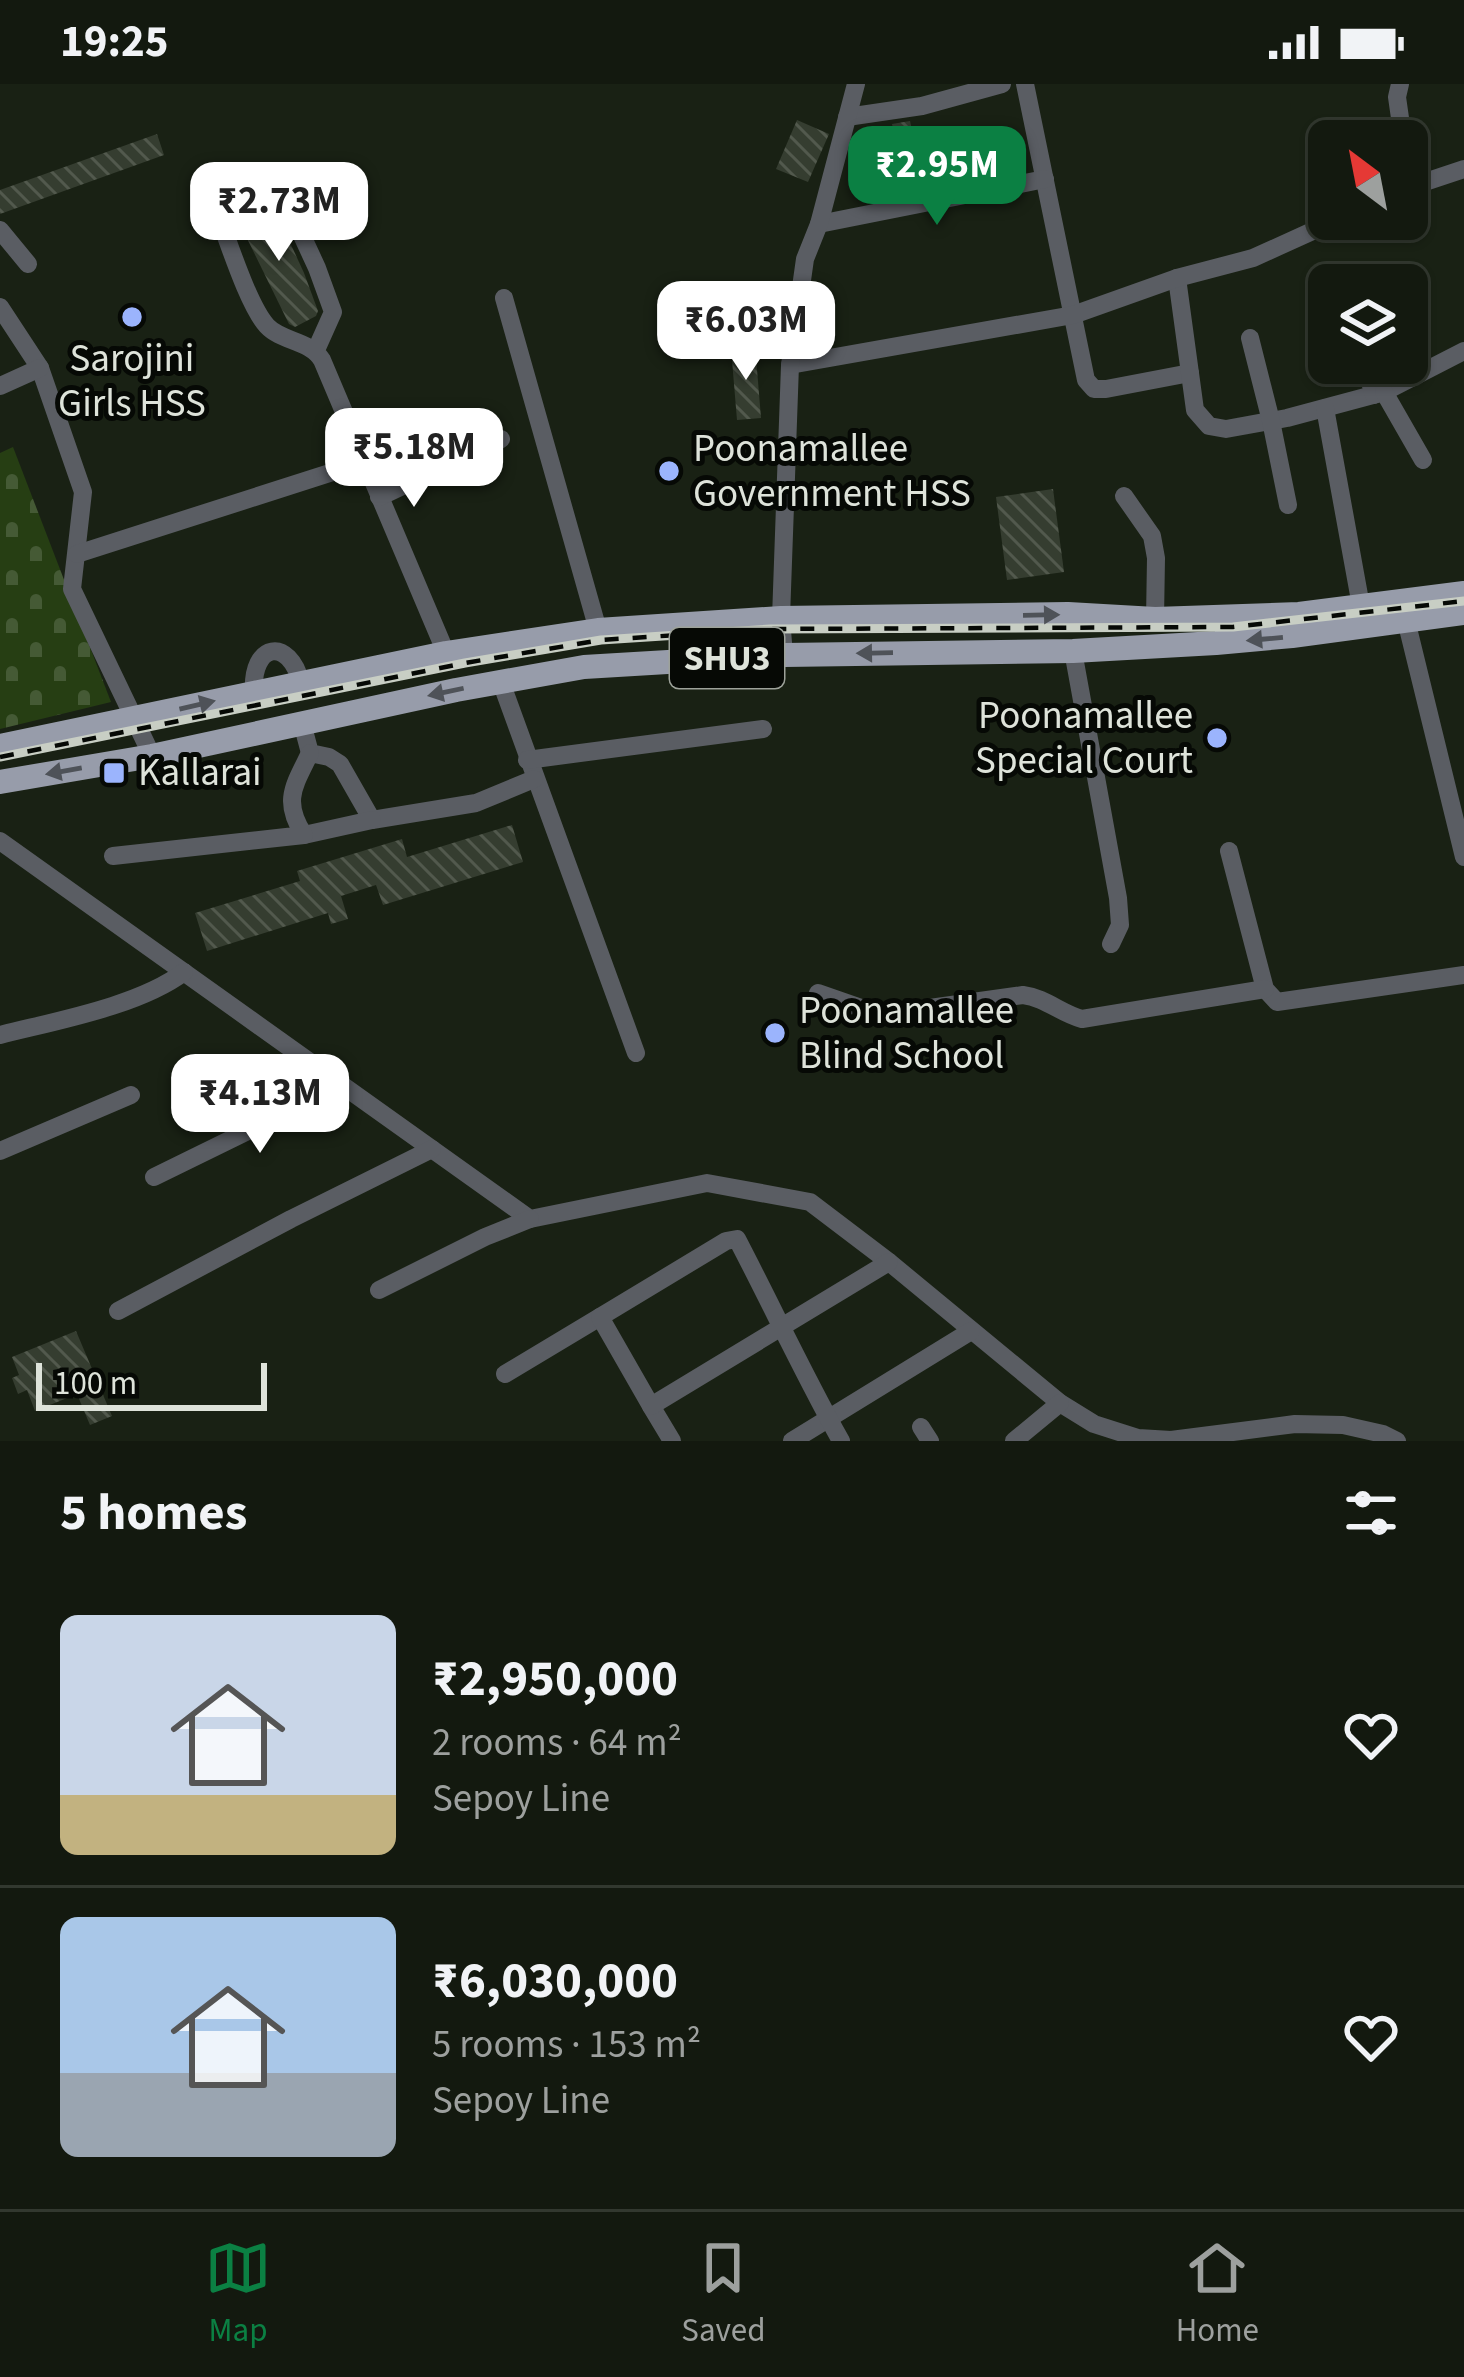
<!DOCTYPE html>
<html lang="en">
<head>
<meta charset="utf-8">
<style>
	:root { --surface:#13190f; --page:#1c2218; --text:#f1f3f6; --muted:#9da09e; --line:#32382f; --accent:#0b8043 }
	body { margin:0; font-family:"Source Sans 3",sans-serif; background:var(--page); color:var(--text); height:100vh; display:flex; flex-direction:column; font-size:45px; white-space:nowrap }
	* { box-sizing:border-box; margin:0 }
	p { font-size:39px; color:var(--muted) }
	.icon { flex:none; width:66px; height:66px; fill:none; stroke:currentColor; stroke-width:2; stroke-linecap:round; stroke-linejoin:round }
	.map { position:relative; height:1357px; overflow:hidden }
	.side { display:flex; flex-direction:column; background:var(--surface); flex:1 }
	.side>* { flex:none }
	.needle { width:78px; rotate:328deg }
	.tools { position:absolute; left:1308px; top:36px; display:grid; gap:24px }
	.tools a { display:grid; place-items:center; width:120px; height:120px; border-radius:18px; background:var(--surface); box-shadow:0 3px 9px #0004,0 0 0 3px var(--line); font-size:60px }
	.scale { position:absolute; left:36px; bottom:30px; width:231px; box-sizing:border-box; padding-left:12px; border:6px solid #dee3da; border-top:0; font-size:33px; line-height:42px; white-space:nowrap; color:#dee3da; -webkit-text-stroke:9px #060905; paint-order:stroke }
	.price { position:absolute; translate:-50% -102px; padding:0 27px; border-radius:24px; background:#fff; color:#222; font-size:39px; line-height:78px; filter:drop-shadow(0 3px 6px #0008) }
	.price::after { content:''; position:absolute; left:50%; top:72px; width:36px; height:27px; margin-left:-18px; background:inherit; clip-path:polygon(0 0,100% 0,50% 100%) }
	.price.on { background:var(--accent); color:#fff }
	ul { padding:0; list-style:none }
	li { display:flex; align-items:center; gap:36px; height:300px; padding:0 60px }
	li+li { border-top:3px solid var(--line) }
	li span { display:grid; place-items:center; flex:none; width:336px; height:240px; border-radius:18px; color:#555 }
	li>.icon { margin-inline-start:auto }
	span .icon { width:144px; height:144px; fill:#fffc; stroke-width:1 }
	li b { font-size:51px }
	h2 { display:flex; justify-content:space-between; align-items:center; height:144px; padding:0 60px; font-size:51px }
	.status { display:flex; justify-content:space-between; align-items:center; height:84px; padding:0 60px; background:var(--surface); direction:ltr }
	.status svg { height:33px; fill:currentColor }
	.tabs { display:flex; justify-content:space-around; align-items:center; height:168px; border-top:3px solid var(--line); background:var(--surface); font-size:33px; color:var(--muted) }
	.tabs a { display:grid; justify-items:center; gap:6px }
	.tabs .on { color:var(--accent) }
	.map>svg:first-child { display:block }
</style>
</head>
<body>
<div class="status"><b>19:25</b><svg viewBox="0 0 49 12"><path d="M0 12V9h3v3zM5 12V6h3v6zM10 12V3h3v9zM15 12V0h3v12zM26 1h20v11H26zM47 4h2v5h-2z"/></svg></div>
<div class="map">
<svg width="1464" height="1357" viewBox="0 0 1464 1357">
	<defs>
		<pattern id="cemetery-stones" width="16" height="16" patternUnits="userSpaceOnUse" patternTransform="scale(3)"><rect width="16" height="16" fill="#263e13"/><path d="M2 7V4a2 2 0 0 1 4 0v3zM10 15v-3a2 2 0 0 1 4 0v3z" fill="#455a35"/></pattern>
		<pattern id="building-back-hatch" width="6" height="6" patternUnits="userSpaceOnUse" patternTransform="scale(3)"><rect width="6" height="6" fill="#353d30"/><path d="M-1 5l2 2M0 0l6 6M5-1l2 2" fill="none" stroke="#52594d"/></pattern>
	</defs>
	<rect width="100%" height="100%" fill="#192114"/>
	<polygon fill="url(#cemetery-stones)" points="13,363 111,618 0,645 0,369"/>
	<g fill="url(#building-back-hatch)">
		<polygon points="797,36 829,50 808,98 776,85"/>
		<polygon points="910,37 919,76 902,80 892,40"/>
		<polygon points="157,50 164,71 0,130 0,106"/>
		<polygon points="271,117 304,189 318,227 316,232 295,243 289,240 237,134"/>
		<polygon points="755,261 761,334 737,336 731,264"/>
		<polygon points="1053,405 1064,488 1007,496 996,413"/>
		<polygon points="512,741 523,778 383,821 376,801 341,812 348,835 331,840 328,829 207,867 195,829 300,797 297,787 402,755 407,773"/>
		<polygon points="76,1247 112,1332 90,1341 77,1310 35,1327 27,1306 18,1310 12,1294 19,1291 12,1273"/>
	</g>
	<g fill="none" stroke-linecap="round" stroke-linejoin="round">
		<g stroke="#5a5d63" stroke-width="18">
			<polyline points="1025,0 1086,296 1094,305 1106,305 1190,289"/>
			<polyline points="847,33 922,22 1002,0"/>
			<polyline points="1400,34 1397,13 1400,0"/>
			<polyline points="1407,104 1464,85"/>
			<polyline points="819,140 1045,95"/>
			<polyline points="0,146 28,180"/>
			<polyline points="1177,194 1195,326 1209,342 1226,345 1287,334 1384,308 1464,267"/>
			<polyline points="504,214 598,546"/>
			<polyline points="0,223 40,284 83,408 72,505 152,672"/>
			<polyline points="1250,254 1271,337 1288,421"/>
			<path d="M316,266L333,228L317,184L281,106L276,102H269L217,128C228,156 248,221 267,242C282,258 310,256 322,276L446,569"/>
			<polyline points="1364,279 1374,311"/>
			<polyline points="790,281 1073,231 1177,194 1253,174 1339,135"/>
			<polyline points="0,302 40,284"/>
			<polyline points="1384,308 1423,376"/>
			<polyline points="1325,324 1361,522"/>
			<polyline points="1124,412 1152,452 1156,474 1155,535"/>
			<polyline points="379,413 501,355"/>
			<polyline points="77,470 364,378"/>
			<polyline points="1404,528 1464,773"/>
			<polyline points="1073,567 1118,814 1120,841 1111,860"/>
			<polyline points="784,571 781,534 790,281 805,175 819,140 856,0"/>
			<polyline points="501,598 636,969"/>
			<path d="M254,608C251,559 289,552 301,599"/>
			<polyline points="302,639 310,669 329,673 340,680 372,736 476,719 534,695"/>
			<polyline points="527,676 763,645"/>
			<polyline points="304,751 372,736"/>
			<polyline points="0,757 530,1135 707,1099 810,1118 889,1178 1060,1319 1094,1340 1138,1354 1171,1356 1295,1340 1343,1341 1383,1350 1397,1357"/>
			<polyline points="1229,767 1265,905 1277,918 1464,891"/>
			<path d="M113,772L304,751C282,717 294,702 310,669"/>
			<path d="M818,909L864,925L894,929L1023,911C1046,914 1060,929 1082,935L1265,905"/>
			<path d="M0,951C55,937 139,922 184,888"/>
			<polyline points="0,1067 131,1011"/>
			<polyline points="154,1093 342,1001"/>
			<polyline points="379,1206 485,1153 530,1135"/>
			<polyline points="118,1227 291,1135 432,1065"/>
			<polyline points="505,1290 600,1233"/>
			<polyline points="651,1322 672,1357"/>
			<polyline points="921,1343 930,1357"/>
			<polyline points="792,1357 971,1247"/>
			<path d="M841,1357C804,1291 772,1222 737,1155L726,1157L600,1233L651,1322L889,1178"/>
			<polyline points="1014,1357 1060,1319"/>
		</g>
		<g stroke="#979caa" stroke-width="24">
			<polyline points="0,662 446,569 598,546 781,534 1068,530 1155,535 1299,530 1464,509"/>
			<polyline points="0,698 152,672 456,606 584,583 784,571 1073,567 1216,559 1292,552 1464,529"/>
		</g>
		<defs>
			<polyline id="rail" points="0,673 465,579 601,556 770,545 1233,543 1464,517"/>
		</defs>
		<use href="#rail" stroke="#c8cec4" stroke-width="9"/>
		<use href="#rail" stroke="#060905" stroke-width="4.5" stroke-dasharray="14" stroke-linecap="butt"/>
	</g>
	<defs><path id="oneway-solid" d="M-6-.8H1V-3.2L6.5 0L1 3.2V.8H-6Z" transform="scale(3)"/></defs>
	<g fill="#4e5258">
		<use href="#oneway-solid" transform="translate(1041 531) rotate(-1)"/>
		<use href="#oneway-solid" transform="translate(1265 555) rotate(175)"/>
		<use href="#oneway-solid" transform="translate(875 569) rotate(179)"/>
		<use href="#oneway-solid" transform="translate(446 608) rotate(168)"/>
		<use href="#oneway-solid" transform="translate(197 621) rotate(-13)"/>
		<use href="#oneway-solid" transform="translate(64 687) rotate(170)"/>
	</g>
	<g fill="#9bb4fd" stroke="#060905" stroke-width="4.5">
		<circle cx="132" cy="233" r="12"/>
		<circle cx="669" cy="387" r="12"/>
		<circle cx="1217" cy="654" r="12"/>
		<rect x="102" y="677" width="24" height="24" rx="6"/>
		<circle cx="775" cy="949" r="12"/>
	</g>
	<g text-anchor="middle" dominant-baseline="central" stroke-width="10" stroke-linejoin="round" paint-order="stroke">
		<rect fill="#060905" stroke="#9da29a" stroke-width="3" x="670" y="544" width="114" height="60" rx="9"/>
		<g font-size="36" font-weight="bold" fill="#dee3da">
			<text x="727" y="574">SHU3</text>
		</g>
		<g font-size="39" fill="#dee3da" stroke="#060905" text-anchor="start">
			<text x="132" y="275" text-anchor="middle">Sarojini<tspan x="132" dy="45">Girls HSS</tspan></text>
			<text x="693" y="365">Poonamallee<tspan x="693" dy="45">Government HSS</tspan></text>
			<text x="1193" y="632" text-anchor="end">Poonamallee<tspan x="1193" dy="45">Special Court</tspan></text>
			<text x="138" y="689">Kallarai</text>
			<text x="799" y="927">Poonamallee<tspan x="799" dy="45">Blind School</tspan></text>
		</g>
	</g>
</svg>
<div class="tools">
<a><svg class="needle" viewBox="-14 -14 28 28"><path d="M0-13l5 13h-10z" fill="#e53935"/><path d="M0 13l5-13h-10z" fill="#9da09e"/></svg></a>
<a><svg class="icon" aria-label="layers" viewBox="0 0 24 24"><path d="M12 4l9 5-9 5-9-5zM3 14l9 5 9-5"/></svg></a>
</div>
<div class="scale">100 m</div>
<b class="price on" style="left:937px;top:144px">₹2.95M</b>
<b class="price" style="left:279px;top:180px">₹2.73M</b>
<b class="price" style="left:746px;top:299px">₹6.03M</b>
<b class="price" style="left:414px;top:426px">₹5.18M</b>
<b class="price" style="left:260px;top:1072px">₹4.13M</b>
</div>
<section class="side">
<h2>5 homes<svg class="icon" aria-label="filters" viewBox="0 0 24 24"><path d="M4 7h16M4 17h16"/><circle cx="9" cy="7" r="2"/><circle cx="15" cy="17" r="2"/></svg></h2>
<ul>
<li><span style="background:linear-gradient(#c9d6e8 75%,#c2b280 0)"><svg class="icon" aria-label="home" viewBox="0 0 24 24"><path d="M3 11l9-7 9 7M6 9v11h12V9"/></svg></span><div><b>₹2,950,000</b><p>2 rooms · 64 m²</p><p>Sepoy Line</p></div><svg class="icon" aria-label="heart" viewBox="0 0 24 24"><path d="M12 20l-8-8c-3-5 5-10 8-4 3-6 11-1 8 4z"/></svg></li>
<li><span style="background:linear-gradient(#a9c7e8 65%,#9aa5b1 0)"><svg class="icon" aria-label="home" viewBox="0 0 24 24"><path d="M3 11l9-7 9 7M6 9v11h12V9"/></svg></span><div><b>₹6,030,000</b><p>5 rooms · 153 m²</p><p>Sepoy Line</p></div><svg class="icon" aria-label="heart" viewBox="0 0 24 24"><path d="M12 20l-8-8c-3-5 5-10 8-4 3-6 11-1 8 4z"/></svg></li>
</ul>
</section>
<nav class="tabs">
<a class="on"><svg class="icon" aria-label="map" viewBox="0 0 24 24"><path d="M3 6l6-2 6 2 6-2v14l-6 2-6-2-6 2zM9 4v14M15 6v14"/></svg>Map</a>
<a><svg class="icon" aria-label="saved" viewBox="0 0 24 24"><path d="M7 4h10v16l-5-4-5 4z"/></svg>Saved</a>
<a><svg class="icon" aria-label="home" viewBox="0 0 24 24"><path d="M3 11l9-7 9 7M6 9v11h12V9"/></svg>Home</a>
</nav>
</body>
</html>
